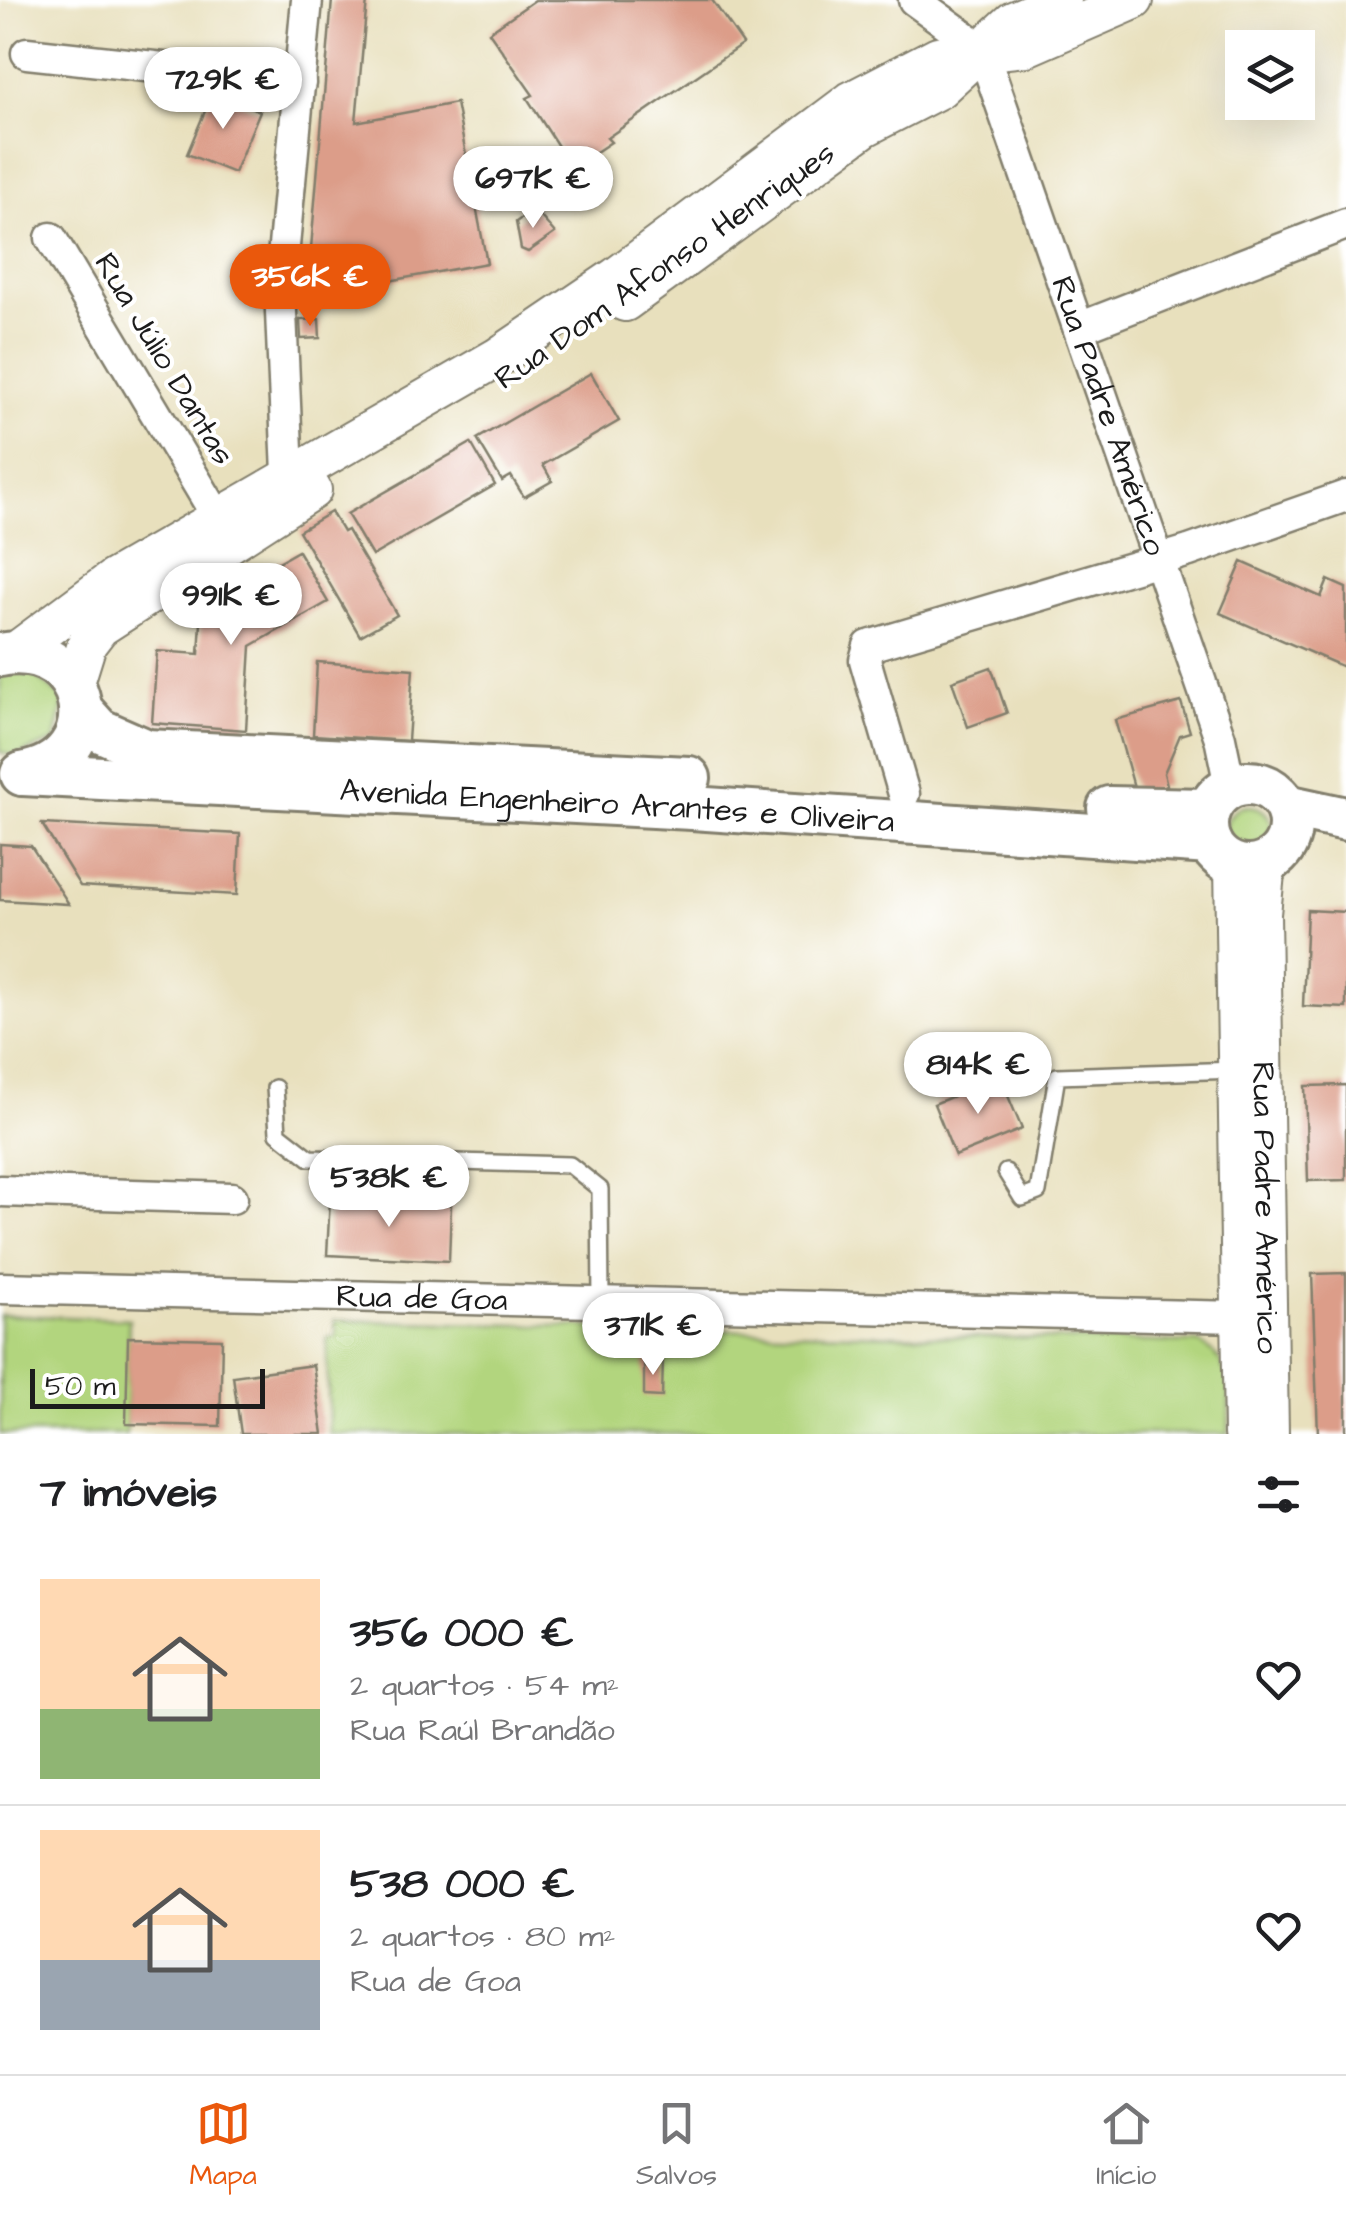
<!DOCTYPE html>
<html lang="pt">
<head>
<meta charset="utf-8">
<style>
	:root { --surface:#fff; --page:#f2f2f2; --text:#202124; --muted:#757577; --line:#e0e0e0; --accent:#ea580c }
	body { margin:0; font-family:"Architects Daughter",sans-serif; background:var(--page); color:var(--text); height:100vh; display:flex; flex-direction:column; font-size:38px; white-space:nowrap }
	* { box-sizing:border-box; margin:0 }
	p { font-size:32px; color:var(--muted) }
	.icon { flex:none; width:55px; height:55px; fill:none; stroke:currentColor; stroke-width:2; stroke-linecap:round; stroke-linejoin:round }
	.map { position:relative; height:1434px; overflow:hidden }
	.side { display:flex; flex-direction:column; background:var(--surface); flex:1 }
	.side>* { flex:none }
	.buttons { position:absolute; left:1225px; top:30px; display:grid; gap:20px }
	.buttons a { display:grid; place-items:center; width:90px; height:90px; border-radius:0px; background:var(--surface); box-shadow:0 10px 40px #0002; font-size:50px }
	.scale { position:absolute; left:30px; bottom:25px; width:235px; box-sizing:border-box; padding-left:10px; border:5px solid #1c1c1c; border-top:0; font-size:28px; line-height:35px; white-space:nowrap; color:#1c1c1c; -webkit-text-stroke:8px #fff; paint-order:stroke }
	.price { position:absolute; translate:-50% -85px; padding:0 22px; border-radius:35px; background:#fff; color:#222; font-size:32px; line-height:65px; filter:drop-shadow(0 2px 5px #0008) }
	.price::after { content:''; position:absolute; left:50%; top:60px; width:30px; height:22px; margin-left:-15px; background:inherit; clip-path:polygon(0 0,100% 0,50% 100%) }
	.price.current { background:var(--accent); color:#fff }
	ul { padding:0; list-style:none }
	li { display:flex; align-items:center; gap:30px; height:250px; padding:0 40px }
	li+li { border-top:2px solid var(--line) }
	li span { display:grid; place-items:center; flex:none; width:280px; height:200px; border-radius:0px; color:#555 }
	li>.icon { margin-inline-start:auto }
	span .icon { width:120px; height:120px; fill:#fffc; stroke-width:1 }
	li b { font-size:42px }
	h2 { display:flex; justify-content:space-between; align-items:center; height:120px; padding:0 40px; font-size:42px }
	.tabs { display:flex; justify-content:space-around; align-items:center; height:140px; border-top:2px solid var(--line); background:var(--surface); font-size:28px; color:var(--muted) }
	.tabs a { display:grid; justify-items:center; gap:5px }
	.tabs .current { color:var(--accent) }
	.map>svg:first-child { display:block }
</style>
</head>
<body>
<div class="map">
<svg width="1346" height="1434" viewBox="0 0 1346 1434">
	<rect width="100%" height="100%" fill="#fff"/>
	<filter id="ink" filterUnits="userSpaceOnUse"><feTurbulence type="fractalNoise" baseFrequency=".01" numOctaves="2"/><feDisplacementMap in="SourceGraphic" scale="20" xChannelSelector="R" yChannelSelector="G"/><feConvolveMatrix kernelMatrix="1 2 1 2 8 2 1 2 1" color-interpolation-filters="sRGB"/></filter>
	<filter id="wash" filterUnits="userSpaceOnUse"><feTurbulence type="fractalNoise" baseFrequency=".0048" numOctaves="4" result="noise"/><feDisplacementMap in="SourceGraphic" scale="40" xChannelSelector="R" yChannelSelector="G"/><feGaussianBlur stdDeviation="2.25" result="paint"/><feColorMatrix in="noise" values="0 0 0 0 0 0 0 0 0 0 0 0 0 0 0 0 0 1.4 0 .05"/><feComposite in="paint" operator="in"/></filter>
	<g filter="url(#wash)">
		<rect width="100%" height="100%" fill="#e8e0bd"/>
		<g fill="#b2d57e" stroke="#67784d" stroke-width="2.5">
			<polygon points="26,667 64,700 55,741 15,756 0,752 0,671"/>
			<circle cx="1249" cy="829" r="23"/>
			<polygon points="0,1315 129,1319 126,1434 0,1434"/>
			<path d="M335,1320L1199,1343C1236,1362 1228,1397 1229,1434H329L327,1338L335,1336Z"/>
		</g>
		<g id="blocks">
			<g fill="#dc9d89">
				<polygon points="332,0 367,0 356,122 456,103 487,263 307,296"/>
				<polygon points="535,0 712,0 743,44 607,138 611,142 572,168 527,98 533,95 489,32"/>
				<polygon points="213,92 260,111 234,173 187,154"/>
				<polygon points="534,209 555,233 528,252 521,249 516,222"/>
				<polygon points="319,319 320,338 301,339 300,320"/>
				<polygon points="591,373 619,421 543,465 552,481 524,497 511,476 502,481 477,439"/>
				<polygon points="471,443 495,485 372,556 347,514"/>
				<polygon points="331,512 343,532 347,530 397,615 360,636 299,531"/>
				<polygon points="298,551 328,602 251,646 246,730 152,723 157,651 199,654 202,606"/>
				<polygon points="1242,562 1321,597 1328,580 1346,588 1346,668 1220,613"/>
				<polygon points="317,662 413,669 408,741 313,735"/>
				<polygon points="991,667 1007,713 968,727 952,681"/>
				<polygon points="1181,702 1190,732 1180,735 1164,773 1167,785 1136,794 1115,720"/>
				<polygon points="42,824 240,834 237,895 80,886"/>
				<polygon points="0,844 31,846 69,904 0,900"/>
				<polygon points="1307,910 1346,912 1346,1008 1303,1006"/>
				<polygon points="1000,1077 1022,1129 955,1156 934,1104"/>
				<polygon points="1346,1085 1346,1180 1308,1181 1305,1086"/>
				<polygon points="330,1198 451,1205 449,1261 327,1255"/>
				<polygon points="1346,1273 1346,1434 1318,1434 1312,1274"/>
				<polygon points="128,1337 222,1339 220,1426 126,1424"/>
				<polygon points="644,1360 663,1360 662,1397 644,1396"/>
				<polygon points="313,1365 323,1434 241,1434 233,1376"/>
			</g>
		</g>
	</g>
	<g filter="url(#ink)">
		<use href="#blocks" fill-opacity="0" stroke="#827e6c" stroke-width="2.5"/>
		<g fill="none" stroke-linecap="round" stroke-linejoin="round">
			<defs>
				<g id="service">
					<polyline points="275,1088 278,1133 310,1158 570,1165 600,1189 601,1301"/>
					<polyline points="1006,1172 1022,1198 1038,1192 1057,1076 1237,1070"/>
				</g>
				<g id="minor">
					<path id="s1" d="M914,0L982,49L1220,738L1230,786"/>
					<polyline points="27,53 300,83"/>
					<polyline points="51,238 217,516"/>
					<polyline points="1079,328 1346,224"/>
					<polyline points="289,496 280,289 307,0"/>
					<polyline points="904,794 865,660 869,646 1189,551 1346,496"/>
					<polyline points="0,1191 232,1198"/>
					<path id="s2" d="M0,1288L1239,1317"/>
				</g>
				<g id="tertiary">
					<polyline points="625,302 865,127 939,89 1013,21 1062,0"/>
					<polyline points="15,652 113,579 498,357 616,277 851,101 938,56 1026,47 1134,0"/>
					<polyline points="74,686 87,644 100,627 312,490"/>
					<path id="s3" d="M1266,863L1261,914L1269,1434"/>
					<polyline points="1234,864 1243,1434"/>
				</g>
				<g id="secondary">
					<path d="M0,655C91,638 113,759 22,774"/>
					<polyline points="81,710 99,730 147,751 689,778"/>
					<path id="s4" d="M23,774L692,808L1210,843"/>
					<circle cx="1248" cy="825" r="42"/>
					<polyline points="1286,806 1346,819"/>
					<polyline points="1109,808 1208,810"/>
				</g>
			</defs>
			<use href="#service" stroke="#827e6c" stroke-width="20"/>
			<use href="#minor" stroke="#827e6c" stroke-width="35"/>
			<use href="#tertiary" stroke="#827e6c" stroke-width="42"/>
			<use href="#secondary" stroke="#827e6c" stroke-width="48"/>
			<use href="#service" stroke="#fff" stroke-width="15"/>
			<use href="#minor" stroke="#fff" stroke-width="30"/>
			<use href="#tertiary" stroke="#fff" stroke-width="38"/>
			<use href="#secondary" stroke="#fff" stroke-width="42"/>
		</g>
	</g>
	<g text-anchor="middle" dominant-baseline="central" stroke-width="8" stroke-linejoin="round" paint-order="stroke">
		<g font-size="32" fill="#1c1c1c" stroke="#fff">
			<text transform="translate(665 266) rotate(-35)">Rua Dom Afonso Henriques</text>
			<text transform="translate(164 359) rotate(59)">Rua Júlio Dantas</text>
			<text stroke="none"><textPath href="#s1" startOffset="472">Rua Padre Américo</textPath></text>
			<text stroke="none"><textPath href="#s4" startOffset="595">Avenida Engenheiro Arantes e Oliveira</textPath></text>
			<text stroke="none"><textPath href="#s3" startOffset="345">Rua Padre Américo</textPath></text>
			<text stroke="none"><textPath href="#s2" startOffset="422">Rua de Goa</textPath></text>
		</g>
	</g>
</svg>
<div class="buttons">
<a><svg class="icon" aria-label="layers" viewBox="0 0 24 24"><path d="M12 4l9 5-9 5-9-5zM3 14l9 5 9-5"/></svg></a>
</div>
<div class="scale">50 m</div>
<b class="price" style="left:223px;top:132px">729K €</b>
<b class="price" style="left:533px;top:231px">697K €</b>
<b class="price current" style="left:310px;top:329px">356K €</b>
<b class="price" style="left:231px;top:648px">991K €</b>
<b class="price" style="left:978px;top:1117px">814K €</b>
<b class="price" style="left:389px;top:1230px">538K €</b>
<b class="price" style="left:653px;top:1378px">371K €</b>
</div>
<section class="side">
<h2>7 imóveis<svg class="icon" aria-label="filters" viewBox="0 0 24 24"><path d="M4 7h16M4 17h16"/><circle cx="9" cy="7" r="2"/><circle cx="15" cy="17" r="2"/></svg></h2>
<ul>
<li><span style="background:linear-gradient(#ffd9b3 65%,#8fb573 0)"><svg class="icon" aria-label="home" viewBox="0 0 24 24"><path d="M3 11l9-7 9 7M6 9v11h12V9"/></svg></span><div><b>356 000 €</b><p>2 quartos · 54 m²</p><p>Rua Raúl Brandão</p></div><svg class="icon" aria-label="heart" viewBox="0 0 24 24"><path d="M12 20l-8-8c-3-5 5-10 8-4 3-6 11-1 8 4z"/></svg></li>
<li><span style="background:linear-gradient(#ffd9b3 65%,#9aa5b1 0)"><svg class="icon" aria-label="home" viewBox="0 0 24 24"><path d="M3 11l9-7 9 7M6 9v11h12V9"/></svg></span><div><b>538 000 €</b><p>2 quartos · 80 m²</p><p>Rua de Goa</p></div><svg class="icon" aria-label="heart" viewBox="0 0 24 24"><path d="M12 20l-8-8c-3-5 5-10 8-4 3-6 11-1 8 4z"/></svg></li>
</ul>
</section>
<nav class="tabs">
<a class="current"><svg class="icon" aria-label="map" viewBox="0 0 24 24"><path d="M3 6l6-2 6 2 6-2v14l-6 2-6-2-6 2zM9 4v14M15 6v14"/></svg>Mapa</a>
<a><svg class="icon" aria-label="saved" viewBox="0 0 24 24"><path d="M7 4h10v16l-5-4-5 4z"/></svg>Salvos</a>
<a><svg class="icon" aria-label="home" viewBox="0 0 24 24"><path d="M3 11l9-7 9 7M6 9v11h12V9"/></svg>Início</a>
</nav>
</body>
</html>
